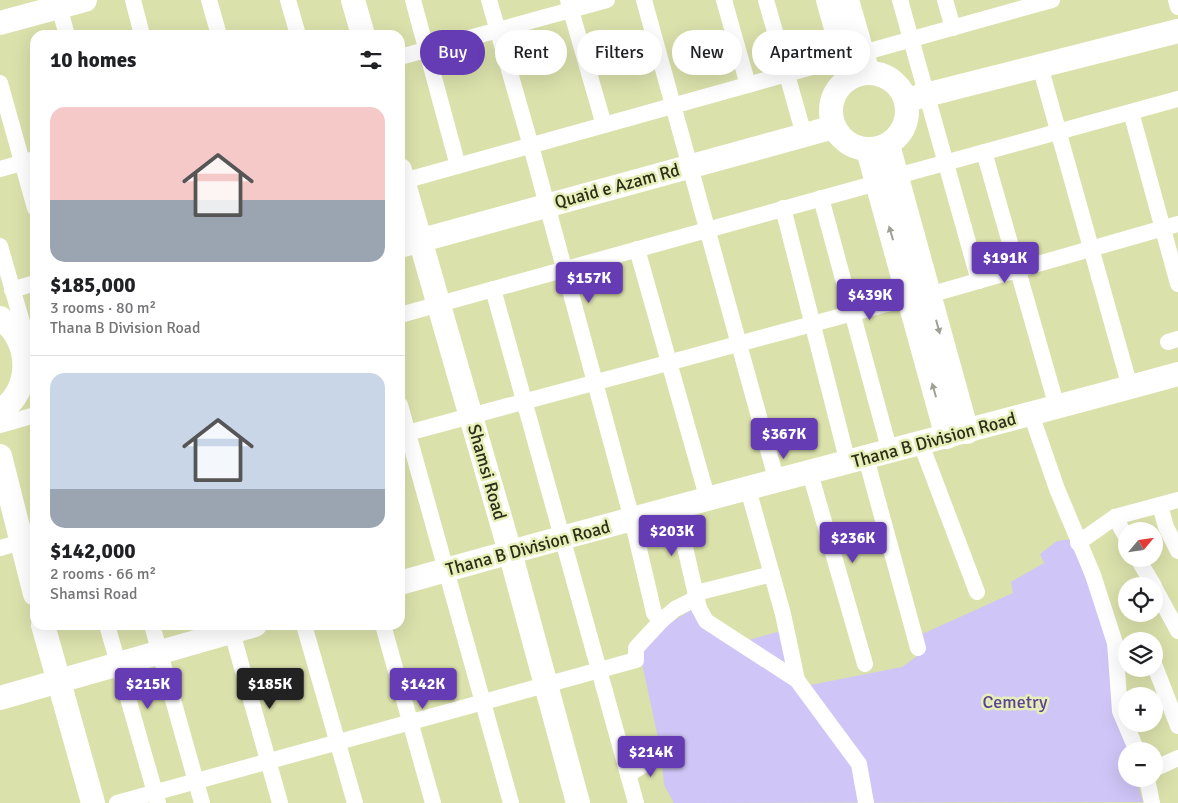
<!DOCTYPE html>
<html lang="en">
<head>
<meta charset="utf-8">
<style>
	:root { --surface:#fff; --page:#f6f6f6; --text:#202124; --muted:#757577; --line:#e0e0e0; --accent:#653cb4 }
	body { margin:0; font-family:Signika,sans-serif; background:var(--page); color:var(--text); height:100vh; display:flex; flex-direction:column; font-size:19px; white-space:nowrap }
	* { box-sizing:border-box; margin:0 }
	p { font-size:16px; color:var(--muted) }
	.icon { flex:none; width:28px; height:28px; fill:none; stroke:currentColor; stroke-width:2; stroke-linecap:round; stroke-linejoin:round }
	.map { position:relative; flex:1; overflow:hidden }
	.panel { position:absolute; left:30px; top:30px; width:375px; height:600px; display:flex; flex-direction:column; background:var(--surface); border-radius:15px; box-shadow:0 5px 20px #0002 }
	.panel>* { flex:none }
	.guide { position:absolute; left:420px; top:30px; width:475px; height:45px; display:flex; gap:10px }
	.needle { width:32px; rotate:61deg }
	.controls { position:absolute; left:1118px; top:522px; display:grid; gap:10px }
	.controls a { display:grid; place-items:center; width:45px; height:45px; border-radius:50%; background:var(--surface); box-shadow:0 5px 20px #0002; font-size:25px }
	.price { position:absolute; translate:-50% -42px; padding:0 11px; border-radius:5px; background:var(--accent); color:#fff; font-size:16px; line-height:32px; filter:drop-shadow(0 1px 2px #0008) }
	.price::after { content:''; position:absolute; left:50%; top:30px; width:15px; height:11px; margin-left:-8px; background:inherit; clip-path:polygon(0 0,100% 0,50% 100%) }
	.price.on { background:#222; color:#fff }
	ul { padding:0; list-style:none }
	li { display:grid; align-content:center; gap:10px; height:265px; padding:0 20px }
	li+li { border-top:1px solid var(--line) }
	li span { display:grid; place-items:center; height:155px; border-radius:15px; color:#555 }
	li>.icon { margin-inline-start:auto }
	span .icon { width:90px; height:90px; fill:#fffc; stroke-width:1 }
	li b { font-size:21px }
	h2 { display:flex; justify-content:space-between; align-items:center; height:60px; padding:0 20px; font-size:21px }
	.tag { padding:0 18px; border-radius:22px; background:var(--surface); box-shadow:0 5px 20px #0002; font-size:18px; line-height:45px }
	.tag.on { background:var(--accent); color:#fff }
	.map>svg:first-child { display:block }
</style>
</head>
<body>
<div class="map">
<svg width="1178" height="803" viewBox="0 0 1178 803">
	<rect width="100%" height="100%" fill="#dae1ab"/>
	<polygon fill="#cfc5f6" points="1071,539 1110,644 1116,710 1128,751 1126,751 1126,779 1136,779 1143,802 674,803 664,785 661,752 640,654 670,623 691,610 708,628 734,644 781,631 795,688 902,667 923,652 920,635 1013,593 1011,582 1044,563 1040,554 1057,541"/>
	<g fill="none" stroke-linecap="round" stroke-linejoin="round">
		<g stroke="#fff" stroke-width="16">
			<polyline points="57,0 67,35"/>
			<polyline points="133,0 142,35"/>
			<polyline points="209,0 219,35"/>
			<polyline points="288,0 298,35"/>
			<polyline points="413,0 458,166"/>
			<polyline points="489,0 531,146 632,519 654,613 661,621"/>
			<polyline points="568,0 604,125"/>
			<polyline points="644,0 777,482"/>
			<polyline points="724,0 748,85"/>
			<polyline points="766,0 804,135"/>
			<polyline points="900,0 979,281"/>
			<polyline points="945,0 953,28"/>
			<polyline points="1176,0 1178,7"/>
			<polyline points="400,57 607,0"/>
			<polyline points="1040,66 1130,387"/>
			<polyline points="0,83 35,208"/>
			<polyline points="1131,112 1178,284"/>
			<polyline points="984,152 1057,407"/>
			<polyline points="0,169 35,159"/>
			<polyline points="897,176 1178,99"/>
			<polyline points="400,182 1052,0"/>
			<polyline points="821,198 890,452"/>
			<polyline points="783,208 848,463"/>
			<polyline points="0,246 28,343"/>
			<polyline points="637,249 708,500"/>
			<polyline points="493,289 636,803"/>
			<polyline points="12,290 35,283"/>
			<polyline points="929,295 1178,224"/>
			<polyline points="400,315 877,183"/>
			<polyline points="1168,342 1178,339"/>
			<polyline points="400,405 511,803"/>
			<polyline points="1031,414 1057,489 1093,575 1115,643 1120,711 1137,751"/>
			<polyline points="0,425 35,415"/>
			<polyline points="400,435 909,298"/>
			<polyline points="921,444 977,592"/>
			<polyline points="866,458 918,648"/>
			<polyline points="810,473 865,664"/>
			<polyline points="748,489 783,614 797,680 859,764 866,803"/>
			<polyline points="1160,505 1166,527 1178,551"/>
			<polyline points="676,508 699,608 706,621 797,680"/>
			<polyline points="1115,517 1126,537"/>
			<polyline points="1078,543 1115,517 1178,500"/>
			<polyline points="0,548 35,538"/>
			<polyline points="1138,559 1154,586"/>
			<polyline points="1154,587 1178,631"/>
			<polyline points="696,593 772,574"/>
			<polyline points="107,625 158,803"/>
			<polyline points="152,625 202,803"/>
			<polyline points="230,625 280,803"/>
			<polyline points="304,625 355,803"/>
			<polyline points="383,625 433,803"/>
			<polyline points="1154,664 1178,726"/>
			<polyline points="1154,769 1178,758"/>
			<polyline points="628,775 657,756"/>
			<polyline points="1147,779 1152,803"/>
			<polyline points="117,803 636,660 636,648 661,621 675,609 697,598"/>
		</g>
		<g stroke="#fff" stroke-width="24">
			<polyline points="353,0 363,35"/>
			<polyline points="828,0 850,78"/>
			<polyline points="847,0 868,73"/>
			<polyline points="0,23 85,0"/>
			<circle cx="869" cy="111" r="38"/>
			<polyline points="906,100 1178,31"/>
			<polyline points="888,145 967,432"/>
			<polyline points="868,150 947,437"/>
			<polyline points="400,170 510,552 578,803"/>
			<polyline points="400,246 834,127"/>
			<path d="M0,318C32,340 33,390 0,411"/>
			<polyline points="0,456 35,594"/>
			<path d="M400,583C658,509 919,445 1178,374"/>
			<polyline points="43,625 93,803"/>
			<polyline points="0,698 255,625"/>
		</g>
	</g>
	<defs><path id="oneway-solid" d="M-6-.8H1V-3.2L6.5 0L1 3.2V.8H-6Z" transform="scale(1.25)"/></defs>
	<g fill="#a0a097">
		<use href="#oneway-solid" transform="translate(891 233) rotate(-106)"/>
		<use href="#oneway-solid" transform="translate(938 327) rotate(75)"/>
		<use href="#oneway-solid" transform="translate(934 390) rotate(-106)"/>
	</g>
	<g text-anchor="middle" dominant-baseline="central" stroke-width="5" stroke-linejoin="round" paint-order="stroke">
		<g font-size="18" fill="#2b2d18" stroke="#e7efb8">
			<text transform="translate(617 186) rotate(-15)">Quaid e Azam Rd</text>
			<text transform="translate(934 440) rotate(-15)">Thana B Division Road</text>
			<text transform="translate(487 472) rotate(74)">Shamsi Road</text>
			<text transform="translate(528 548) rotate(-15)">Thana B Division Road</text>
		</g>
		<g font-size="18" fill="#5a4392" stroke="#e7efb8">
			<text x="1015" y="702">Cemetry</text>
		</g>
	</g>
</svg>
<div class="controls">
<a><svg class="needle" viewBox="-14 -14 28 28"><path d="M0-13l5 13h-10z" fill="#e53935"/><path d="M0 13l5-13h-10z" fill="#757577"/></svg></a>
<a><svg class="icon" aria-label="locate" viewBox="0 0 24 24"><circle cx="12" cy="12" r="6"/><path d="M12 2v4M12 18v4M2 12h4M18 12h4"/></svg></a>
<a><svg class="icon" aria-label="layers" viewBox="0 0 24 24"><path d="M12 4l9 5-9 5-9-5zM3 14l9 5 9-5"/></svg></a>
<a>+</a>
<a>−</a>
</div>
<b class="price" style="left:1005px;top:284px">$191K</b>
<b class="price" style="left:589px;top:304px">$157K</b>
<b class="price" style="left:870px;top:321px">$439K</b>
<b class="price" style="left:784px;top:460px">$367K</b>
<b class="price" style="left:672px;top:557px">$203K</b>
<b class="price" style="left:853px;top:564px">$236K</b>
<b class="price" style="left:148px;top:710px">$215K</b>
<b class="price on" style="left:270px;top:710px">$185K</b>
<b class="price" style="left:423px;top:710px">$142K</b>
<b class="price" style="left:651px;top:778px">$214K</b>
<div class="guide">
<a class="tag on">Buy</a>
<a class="tag">Rent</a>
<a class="tag">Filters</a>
<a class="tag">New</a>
<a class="tag">Apartment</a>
</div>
<section class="panel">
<h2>10 homes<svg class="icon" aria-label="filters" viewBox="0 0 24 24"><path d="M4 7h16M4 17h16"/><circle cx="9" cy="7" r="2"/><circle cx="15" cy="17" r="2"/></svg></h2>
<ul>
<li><span style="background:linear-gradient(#f6c9c9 60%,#9aa5b1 0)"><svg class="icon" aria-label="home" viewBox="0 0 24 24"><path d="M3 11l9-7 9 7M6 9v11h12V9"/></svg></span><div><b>$185,000</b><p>3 rooms · 80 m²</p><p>Thana B Division Road</p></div></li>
<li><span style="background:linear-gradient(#c9d6e8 75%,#9aa5b1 0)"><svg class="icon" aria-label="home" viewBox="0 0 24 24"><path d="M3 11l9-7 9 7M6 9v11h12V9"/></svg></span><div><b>$142,000</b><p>2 rooms · 66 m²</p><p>Shamsi Road</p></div></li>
</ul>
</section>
</div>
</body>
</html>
